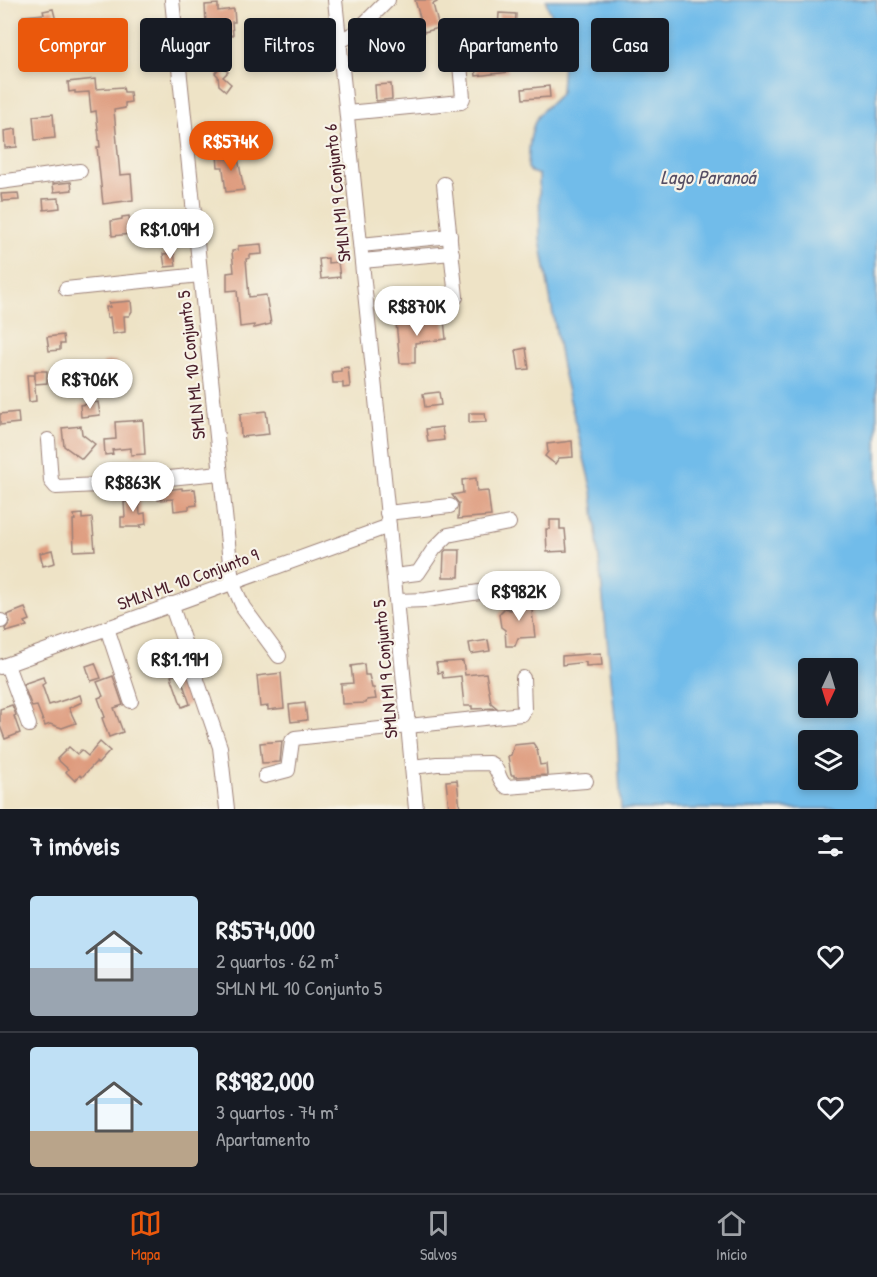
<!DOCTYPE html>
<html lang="pt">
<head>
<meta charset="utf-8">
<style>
	:root { --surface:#171b24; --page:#20242c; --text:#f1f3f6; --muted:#9ea1a6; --line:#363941; --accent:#ea580c }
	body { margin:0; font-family:"Patrick Hand",sans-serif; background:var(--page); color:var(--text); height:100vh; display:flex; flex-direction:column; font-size:22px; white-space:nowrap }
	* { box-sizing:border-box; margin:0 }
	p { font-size:20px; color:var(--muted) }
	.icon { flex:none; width:33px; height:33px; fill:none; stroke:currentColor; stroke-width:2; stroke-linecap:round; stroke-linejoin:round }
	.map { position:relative; height:809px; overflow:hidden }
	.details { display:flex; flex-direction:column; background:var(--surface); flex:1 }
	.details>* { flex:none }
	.hud { position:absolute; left:18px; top:18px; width:842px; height:54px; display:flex; gap:12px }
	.needle { width:39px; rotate:184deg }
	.controls { position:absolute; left:798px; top:658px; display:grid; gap:12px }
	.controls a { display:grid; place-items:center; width:60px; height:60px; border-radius:6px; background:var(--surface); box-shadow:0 3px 9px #0003; font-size:30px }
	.price { position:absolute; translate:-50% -51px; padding:0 14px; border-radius:21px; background:#fff; color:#222; font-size:20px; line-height:39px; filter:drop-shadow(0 2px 3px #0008) }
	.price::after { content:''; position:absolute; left:50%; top:36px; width:18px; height:14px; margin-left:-9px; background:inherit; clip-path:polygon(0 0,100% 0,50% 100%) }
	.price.active { background:var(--accent); color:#fff }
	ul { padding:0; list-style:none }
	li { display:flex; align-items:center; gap:18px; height:150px; padding:0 30px }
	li+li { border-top:2px solid var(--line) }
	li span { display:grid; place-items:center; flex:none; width:168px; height:120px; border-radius:6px; color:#555 }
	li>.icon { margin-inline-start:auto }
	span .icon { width:72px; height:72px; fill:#fffc; stroke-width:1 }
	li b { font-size:26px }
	h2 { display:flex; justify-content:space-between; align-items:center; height:72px; padding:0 30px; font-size:26px }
	.pill { padding:0 21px; border-radius:6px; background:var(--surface); box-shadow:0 3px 9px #0003; font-size:21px; line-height:54px }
	.pill.active { background:var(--accent); color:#fff }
	.dock { display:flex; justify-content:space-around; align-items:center; height:84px; border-top:2px solid var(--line); background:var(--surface); font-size:16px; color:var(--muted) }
	.dock a { display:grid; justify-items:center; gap:3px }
	.dock .active { color:var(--accent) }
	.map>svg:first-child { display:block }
</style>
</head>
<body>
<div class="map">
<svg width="877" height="809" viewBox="0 0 877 809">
	<rect width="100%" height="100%" fill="#f7f3e8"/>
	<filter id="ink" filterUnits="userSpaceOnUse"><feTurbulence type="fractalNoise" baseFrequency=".0167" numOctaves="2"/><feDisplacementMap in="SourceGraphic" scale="12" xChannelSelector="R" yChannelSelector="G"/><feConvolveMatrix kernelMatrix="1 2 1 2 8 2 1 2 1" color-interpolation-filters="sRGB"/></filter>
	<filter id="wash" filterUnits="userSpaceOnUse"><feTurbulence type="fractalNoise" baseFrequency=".008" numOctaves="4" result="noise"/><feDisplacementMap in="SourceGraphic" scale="24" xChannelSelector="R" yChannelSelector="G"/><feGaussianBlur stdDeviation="1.35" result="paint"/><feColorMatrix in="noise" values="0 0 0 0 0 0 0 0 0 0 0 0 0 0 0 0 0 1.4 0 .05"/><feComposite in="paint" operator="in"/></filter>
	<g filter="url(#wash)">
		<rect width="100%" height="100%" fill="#eee3c6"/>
		<path fill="#71bcea" stroke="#5e6e8a" stroke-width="1.5" fill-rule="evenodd" d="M546,0H877V809H621L617,737L592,491L562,367L540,239L539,175L531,172L528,168C529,150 529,131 538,116C544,107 555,101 561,92C562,73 565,51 562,34C559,19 548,16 546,0ZM808,669H848V708H808ZM808,741H848V780H808Z"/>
		<g id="blocks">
			<g fill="#de9b7e">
				<polygon points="415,0 437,0 437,2 433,4 439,28 424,32"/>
				<polygon points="218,4 218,11 234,9 235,22 232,22 233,35 219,36 218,24 206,24 205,5"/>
				<polygon points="53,9 58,29 24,32 23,16 44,14 43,11"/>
				<polygon points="499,13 516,14 515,30 498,29"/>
				<polygon points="387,27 388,40 371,41 370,31 372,28"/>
				<polygon points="38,42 44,64 31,67 26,45"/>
				<polygon points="506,42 508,72 476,76 475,66 470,66 468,44"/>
				<polygon points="414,47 415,58 390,59 390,49"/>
				<polygon points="221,66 228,72 223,77 231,84 226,91 219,85 218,76 215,73"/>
				<polygon points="95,79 96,89 123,87 124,92 130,92 131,102 125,103 125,108 114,110 120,175 131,174 133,200 103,204 97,147 100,147 96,111 91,112 89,92 75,93 75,91 69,92 68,82"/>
				<polygon points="391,84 392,99 376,101 375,85"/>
				<polygon points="549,86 550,97 523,99 522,89"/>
				<polygon points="53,114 55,138 35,140 33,116"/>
				<polygon points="16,129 17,147 5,148 4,131"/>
				<polygon points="237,153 244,190 226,192 223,169 223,167 218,167 217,155"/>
				<polygon points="71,182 72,190 54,192 53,184"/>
				<polygon points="18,193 19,200 2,201 1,194"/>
				<polygon points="59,198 60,208 44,210 43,199"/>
				<polygon points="129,216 131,234 112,236 111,221 122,219 122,217"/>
				<polygon points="261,244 262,254 250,255 250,258 246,259 249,297 266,295 271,324 254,328 254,325 240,327 237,290 227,291 227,273 234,272 232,251 238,250 238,246"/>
				<polygon points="174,253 176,266 165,267 163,254"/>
				<polygon points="328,258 328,263 338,262 340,277 321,279 319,259"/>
				<polygon points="131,301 132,311 129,316 124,316 125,332 112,334 110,317 107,318 106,307 110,307 109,303"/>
				<polygon points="411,320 411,323 444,320 446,339 415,343 415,363 400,363 396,322"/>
				<polygon points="63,335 64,344 60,344 60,350 49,351 47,337"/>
				<polygon points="526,348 529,369 519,370 516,350"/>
				<polygon points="114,361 117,361 118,387 95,391 93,374 102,373 101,367 104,366 103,362"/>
				<polygon points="348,367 350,387 343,388 343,383 333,383 332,372 341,371 341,368"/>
				<polygon points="35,371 47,371 47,383 35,384"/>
				<polygon points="27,375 34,375 36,401 29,402"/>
				<polygon points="439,392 441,405 425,407 423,394"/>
				<polygon points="98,402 100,415 81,417 80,405"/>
				<polygon points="266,411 269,434 241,437 240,414"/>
				<polygon points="18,412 19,423 0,425 0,414"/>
				<polygon points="469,413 485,413 486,422 469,423"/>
				<polygon points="143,420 145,454 131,455 131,448 112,450 113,454 105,455 104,440 116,439 115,422"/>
				<polygon points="81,426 82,434 95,444 82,459 64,446 62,428"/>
				<polygon points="442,427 444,440 428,442 426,429"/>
				<polygon points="572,441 573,457 559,458 555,464 545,456 548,452 547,444"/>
				<polygon points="476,478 477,492 488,491 491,516 458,519 459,504 452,495 463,493 462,480"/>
				<polygon points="182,488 182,490 195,489 197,505 189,506 189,509 174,511 173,499 158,500 157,491"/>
				<polygon points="138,494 140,514 145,513 146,524 140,525 141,527 121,527 121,517 125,517 124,502 126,502 126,496"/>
				<polygon points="82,514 82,519 92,518 95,550 74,551 73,520 75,520 74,515"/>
				<polygon points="550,520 560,520 560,529 565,529 567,551 547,552 546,529 550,529"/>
				<polygon points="52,550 55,563 43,566 40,553"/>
				<polygon points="446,550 460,550 459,577 443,577 444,552"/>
				<polygon points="532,595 539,600 537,603 539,604 532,611 535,637 518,638 515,646 506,646 505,630 501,627 499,614 505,608 510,610 516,609 520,601 523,605"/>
				<polygon points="25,608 30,620 25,622 27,626 6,632 5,629 10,622 7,615"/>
				<polygon points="488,640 490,651 471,654 469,643"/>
				<polygon points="601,653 602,665 586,666 586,662 562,665 562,656"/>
				<polygon points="463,661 465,675 486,673 491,703 497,708 472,709 472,706 464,706 461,676 443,678 442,672 438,673 436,663"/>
				<polygon points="95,663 101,678 91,681 86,666"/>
				<polygon points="364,664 365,675 369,675 372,688 374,688 376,699 367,700 366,703 342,704 341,684 353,683 351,666"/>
				<polygon points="179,673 190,704 182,707 171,676"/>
				<polygon points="281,673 284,708 268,710 268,706 260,707 257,676"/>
				<polygon points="113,676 123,705 114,708 123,732 109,737 102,718 105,717 98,698 103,696 97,682"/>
				<polygon points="43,677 45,683 42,685 49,705 80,695 82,702 69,708 76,723 62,728 50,724 45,726 37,706 32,707 23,684"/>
				<polygon points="305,703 307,720 291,722 289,705"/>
				<polygon points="12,705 16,715 14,716 20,733 5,739 0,726 0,709"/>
				<polygon points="282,741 280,762 262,763 260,743"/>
				<polygon points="100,742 110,751 98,764 96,762 82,777 80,775 75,781 66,772 68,769 57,759 69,747 77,754 81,750 88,756"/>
				<polygon points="533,743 537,749 540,765 546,764 547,775 514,777 514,775 511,775 508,756 511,755 514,745"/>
				<polygon points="457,780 460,809 449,809 446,781"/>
			</g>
		</g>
	</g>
	<g filter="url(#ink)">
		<use href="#blocks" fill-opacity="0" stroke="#9c8178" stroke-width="1.5"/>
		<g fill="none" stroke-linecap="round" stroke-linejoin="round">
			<defs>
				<g id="minor">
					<polyline points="172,0 232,582 243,607 279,656"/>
					<polyline points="335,0 389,526 416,809"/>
					<polyline points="339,42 356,32 388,0"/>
					<polyline points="347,113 461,102 463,98 459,53"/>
					<polyline points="0,182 80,171"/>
					<polyline points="444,184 456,297"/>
					<polyline points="361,245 450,236"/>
					<polyline points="362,261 452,253"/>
					<polyline points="66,289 200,275"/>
					<polyline points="48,440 51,481 56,487 98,485 220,473"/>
					<polyline points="387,513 450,506"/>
					<polyline points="394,576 418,573 434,549 448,535 509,523"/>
					<polyline points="397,601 426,600 486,591 497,592 511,601"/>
					<polyline points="171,604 220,747 227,809"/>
					<polyline points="0,621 1,621"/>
					<polyline points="107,628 131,701"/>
					<polyline points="7,665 29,725"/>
					<polyline points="0,667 389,526"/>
					<path d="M412,767L437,764L489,763C500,767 497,781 507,787L586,781"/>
					<polyline points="265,776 288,770 292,741 295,738 522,714 524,710 523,678"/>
				</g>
			</defs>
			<use href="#minor" stroke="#9c8178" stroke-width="16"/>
			<use href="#minor" stroke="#fff" stroke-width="14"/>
		</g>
	</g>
	<g text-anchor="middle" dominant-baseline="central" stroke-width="4.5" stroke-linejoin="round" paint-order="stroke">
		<g font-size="18" fill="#4a1f2b" stroke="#f7f3e8">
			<text transform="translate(337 193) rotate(-96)">SMLN MI 9 Conjunto 6</text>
			<text transform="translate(191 365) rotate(-96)">SMLN ML 10 Conjunto 5</text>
			<text transform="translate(188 579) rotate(-20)">SMLN ML 10 Conjunto 9</text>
			<text transform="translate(385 669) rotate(-95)">SMLN MI 9 Conjunto 5</text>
		</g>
		<g font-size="20" font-style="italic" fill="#564e64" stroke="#f7f3e8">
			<text x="708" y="176">Lago Paranoá</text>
		</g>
	</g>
</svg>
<div class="controls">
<a><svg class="needle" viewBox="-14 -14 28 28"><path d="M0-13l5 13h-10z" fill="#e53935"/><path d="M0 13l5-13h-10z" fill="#9ea1a6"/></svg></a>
<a><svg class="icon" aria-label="layers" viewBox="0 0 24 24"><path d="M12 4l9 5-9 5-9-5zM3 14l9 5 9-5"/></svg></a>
</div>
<b class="price active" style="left:231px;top:172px">R$574K</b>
<b class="price" style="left:170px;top:260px">R$1.09M</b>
<b class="price" style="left:417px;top:337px">R$870K</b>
<b class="price" style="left:90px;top:410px">R$706K</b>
<b class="price" style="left:133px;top:513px">R$863K</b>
<b class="price" style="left:519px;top:622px">R$982K</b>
<b class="price" style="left:180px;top:690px">R$1.19M</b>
<div class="hud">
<a class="pill active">Comprar</a>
<a class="pill">Alugar</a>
<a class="pill">Filtros</a>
<a class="pill">Novo</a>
<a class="pill">Apartamento</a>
<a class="pill">Casa</a>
</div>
</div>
<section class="details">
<h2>7 imóveis<svg class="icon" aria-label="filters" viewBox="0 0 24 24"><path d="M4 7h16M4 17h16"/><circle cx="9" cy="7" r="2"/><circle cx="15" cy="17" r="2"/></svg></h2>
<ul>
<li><span style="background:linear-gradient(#bfe0f5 60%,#9aa5b1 0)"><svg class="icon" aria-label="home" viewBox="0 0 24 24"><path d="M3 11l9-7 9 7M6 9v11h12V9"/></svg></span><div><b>R$574,000</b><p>2 quartos · 62 m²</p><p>SMLN ML 10 Conjunto 5</p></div><svg class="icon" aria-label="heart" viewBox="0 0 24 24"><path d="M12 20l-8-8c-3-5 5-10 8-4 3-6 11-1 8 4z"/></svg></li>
<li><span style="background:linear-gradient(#bfe0f5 70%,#b9a48a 0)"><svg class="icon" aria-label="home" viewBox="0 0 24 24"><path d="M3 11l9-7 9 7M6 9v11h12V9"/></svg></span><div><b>R$982,000</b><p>3 quartos · 74 m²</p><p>Apartamento</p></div><svg class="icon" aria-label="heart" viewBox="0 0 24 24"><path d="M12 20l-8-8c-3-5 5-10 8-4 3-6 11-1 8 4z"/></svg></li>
</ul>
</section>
<nav class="dock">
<a class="active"><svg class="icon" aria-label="map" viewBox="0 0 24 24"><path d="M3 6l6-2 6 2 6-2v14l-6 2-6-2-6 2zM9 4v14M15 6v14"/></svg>Mapa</a>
<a><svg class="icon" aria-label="saved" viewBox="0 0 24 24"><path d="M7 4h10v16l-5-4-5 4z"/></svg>Salvos</a>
<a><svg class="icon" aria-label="home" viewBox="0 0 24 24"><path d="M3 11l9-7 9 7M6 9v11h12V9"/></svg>Início</a>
</nav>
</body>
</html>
